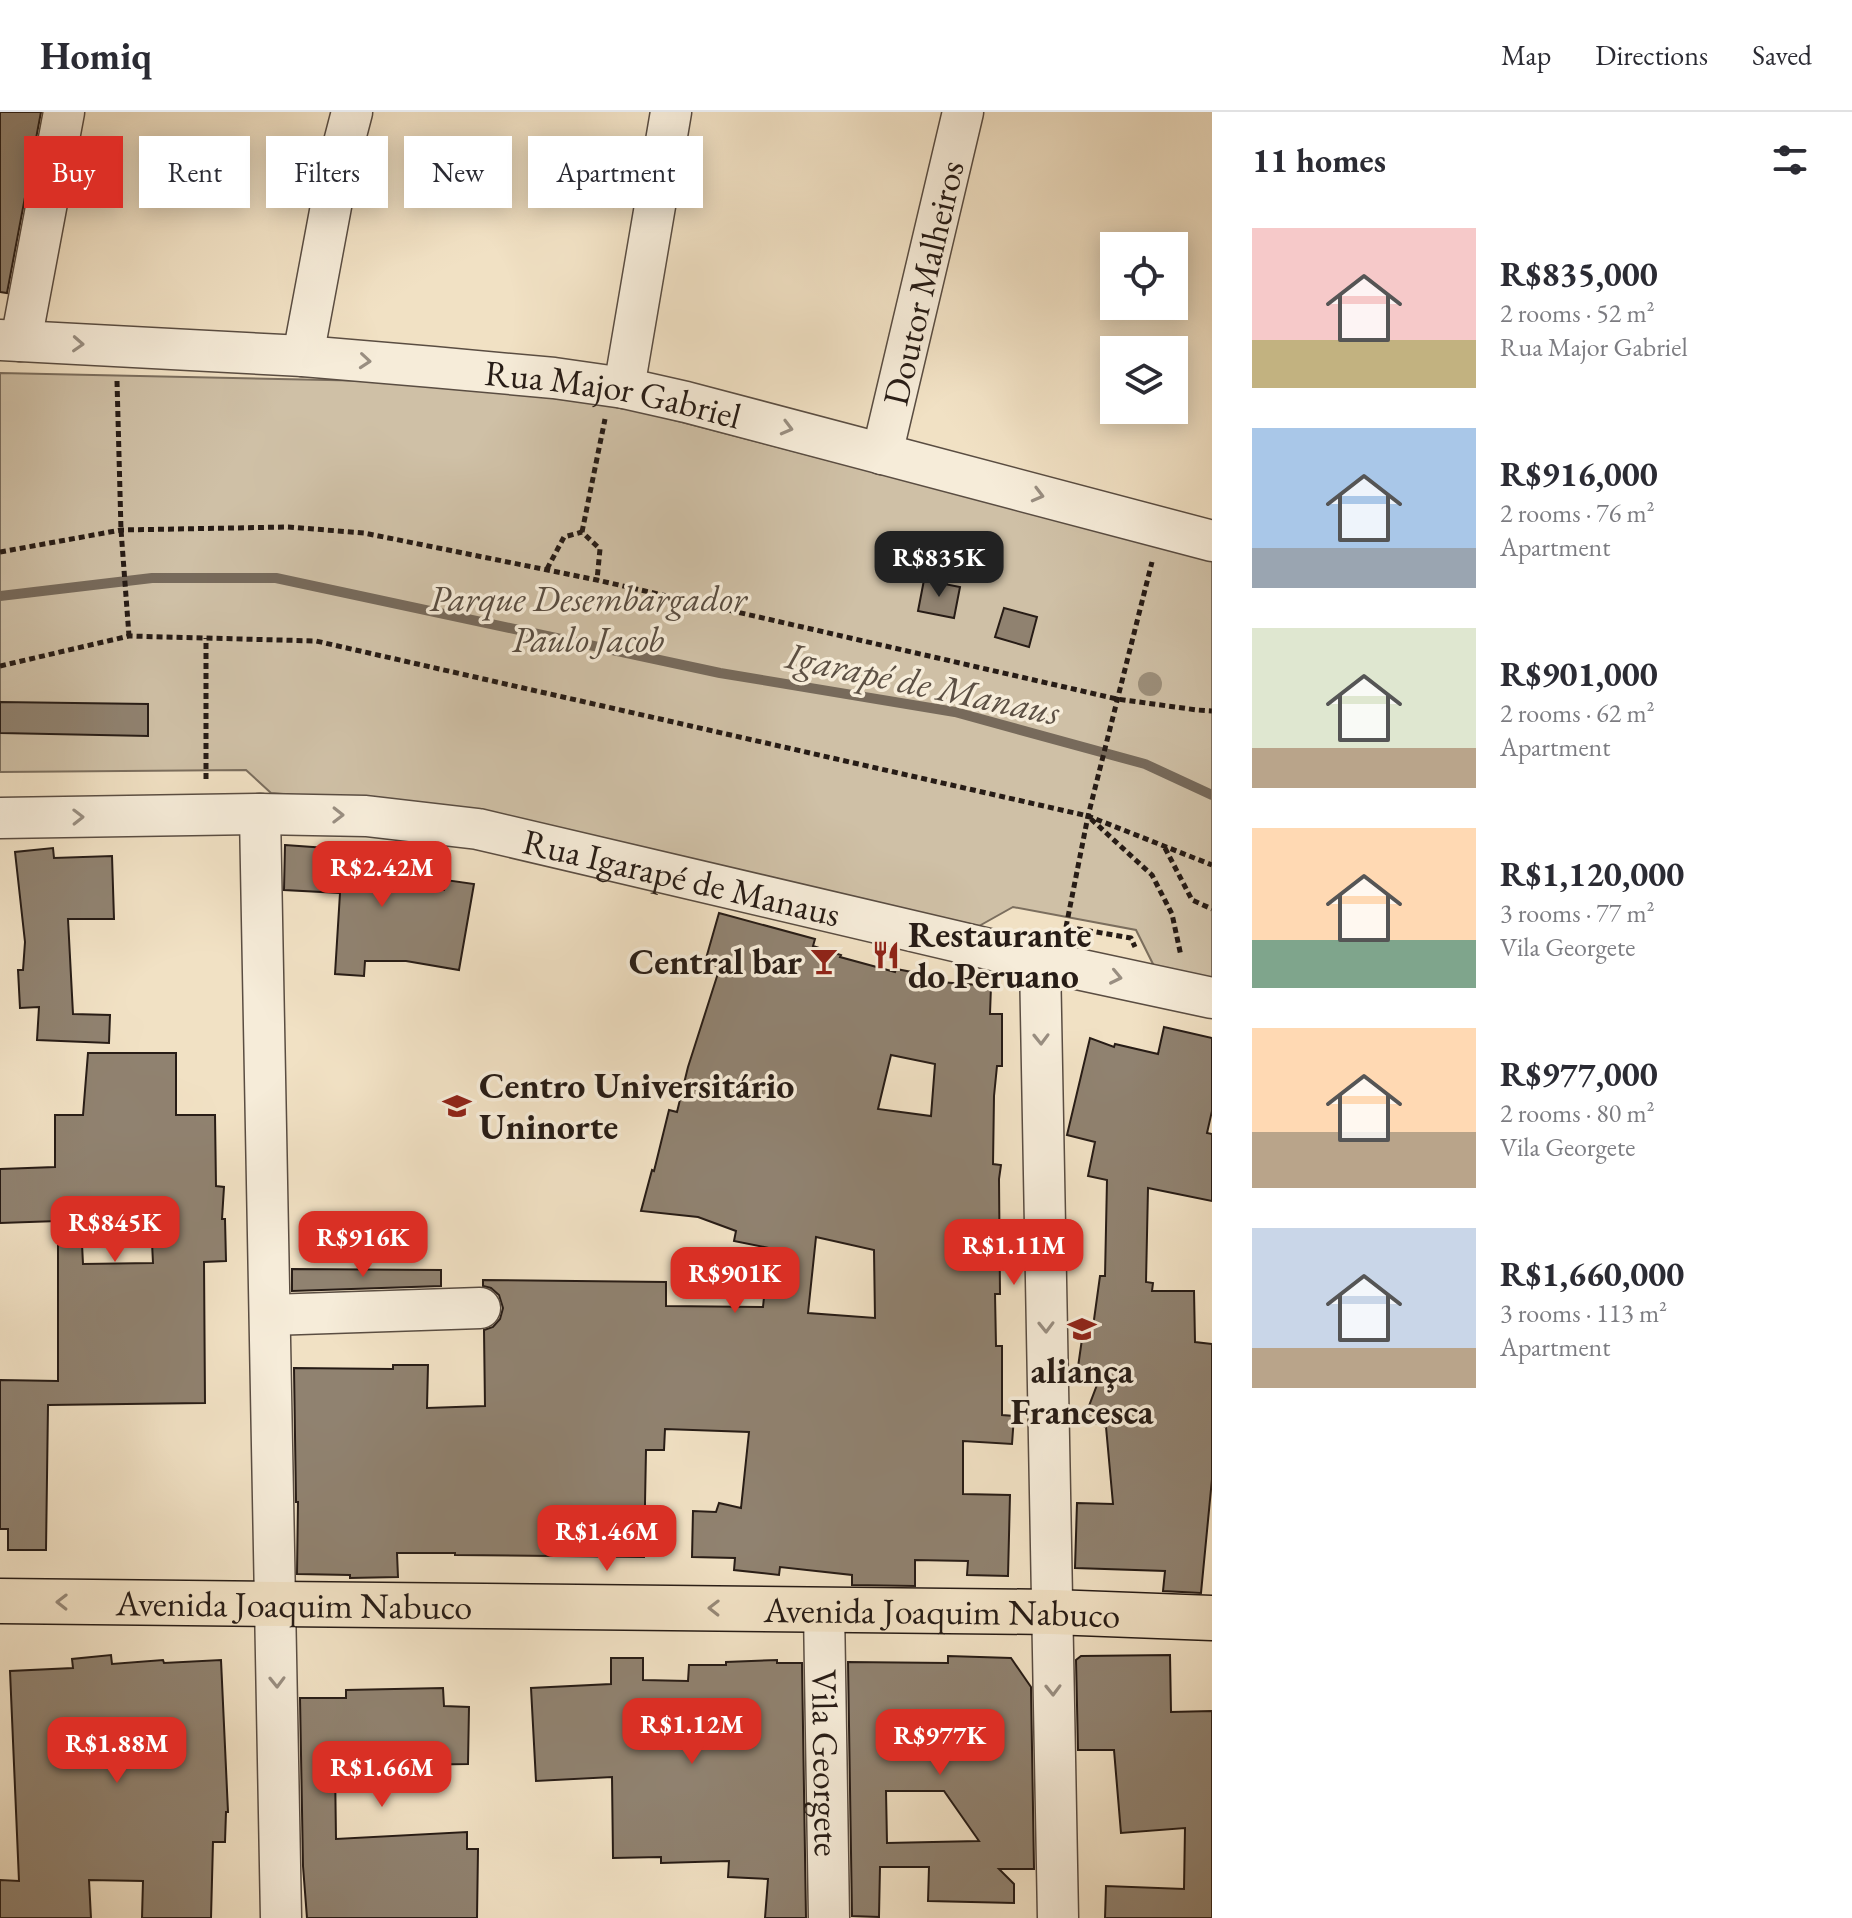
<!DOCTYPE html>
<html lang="en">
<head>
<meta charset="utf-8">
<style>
	:root { --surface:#fff; --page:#f2f2f3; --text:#2b2b33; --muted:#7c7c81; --line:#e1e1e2; --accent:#d93025 }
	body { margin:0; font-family:"EB Garamond",serif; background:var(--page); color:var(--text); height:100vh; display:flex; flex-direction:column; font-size:30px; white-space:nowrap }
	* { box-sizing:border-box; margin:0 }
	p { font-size:26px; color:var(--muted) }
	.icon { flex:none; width:44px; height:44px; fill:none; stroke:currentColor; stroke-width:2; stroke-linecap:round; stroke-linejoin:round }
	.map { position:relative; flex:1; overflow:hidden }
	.drawer { display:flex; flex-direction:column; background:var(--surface); width:640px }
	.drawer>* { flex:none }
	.banner { position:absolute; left:24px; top:24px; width:760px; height:72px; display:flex; gap:16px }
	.buttons { position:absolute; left:1100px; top:120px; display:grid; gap:16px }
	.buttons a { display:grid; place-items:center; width:88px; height:88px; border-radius:0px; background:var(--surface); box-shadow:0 4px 20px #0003; font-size:40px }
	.price { position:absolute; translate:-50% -68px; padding:0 18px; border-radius:16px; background:var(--accent); color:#fff; font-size:26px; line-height:52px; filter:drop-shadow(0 2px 4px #0008) }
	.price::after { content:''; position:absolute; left:50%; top:48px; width:24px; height:18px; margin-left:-12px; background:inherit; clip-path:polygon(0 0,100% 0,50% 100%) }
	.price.on { background:#222; color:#fff }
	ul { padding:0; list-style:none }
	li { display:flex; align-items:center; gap:24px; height:200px; padding:0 40px }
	li span { display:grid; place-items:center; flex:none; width:224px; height:160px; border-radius:0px; color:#555 }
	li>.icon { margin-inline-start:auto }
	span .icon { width:96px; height:96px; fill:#fffc; stroke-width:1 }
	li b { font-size:34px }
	h2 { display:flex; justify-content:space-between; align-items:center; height:96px; padding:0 40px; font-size:34px }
	.tag { padding:0 28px; border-radius:0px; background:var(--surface); box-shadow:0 4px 20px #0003; font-size:28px; line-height:72px }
	.tag.on { background:var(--accent); color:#fff }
	header { display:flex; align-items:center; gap:48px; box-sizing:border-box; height:112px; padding:0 40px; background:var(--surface); border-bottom:2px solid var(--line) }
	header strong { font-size:38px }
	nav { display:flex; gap:44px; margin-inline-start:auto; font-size:28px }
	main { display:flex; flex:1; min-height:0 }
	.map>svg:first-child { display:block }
</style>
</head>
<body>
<header>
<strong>Homiq</strong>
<nav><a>Map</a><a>Directions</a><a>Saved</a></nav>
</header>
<main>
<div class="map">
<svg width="1212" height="1806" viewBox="0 0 1212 1806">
	<rect width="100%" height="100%" fill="#f1e1c4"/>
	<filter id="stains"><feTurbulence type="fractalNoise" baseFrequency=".0025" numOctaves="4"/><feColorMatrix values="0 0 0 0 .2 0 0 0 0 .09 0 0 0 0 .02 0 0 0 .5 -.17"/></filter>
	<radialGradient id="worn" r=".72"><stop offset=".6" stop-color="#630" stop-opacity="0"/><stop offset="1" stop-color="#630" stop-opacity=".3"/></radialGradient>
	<polygon fill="#cfc0a6" stroke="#7b6e5e" stroke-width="2" points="0,261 425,270 624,295 1212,448 1212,868 1156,858 1136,818 1013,795 979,814 451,696 271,681 246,658 0,660"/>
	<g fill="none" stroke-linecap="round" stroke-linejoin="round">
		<polyline stroke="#776a5b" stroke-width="10" points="0,484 152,466 276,466 720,561 955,600 1145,652 1212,683"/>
	</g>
	<g fill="#908270" stroke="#271c16" stroke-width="2" fill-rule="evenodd">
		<polygon points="0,0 41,0 7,181 0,180"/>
		<polygon points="924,468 960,475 954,506 918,499"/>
		<polygon points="1004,496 1037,505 1029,535 995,525"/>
		<polygon points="0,590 148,592 148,624 0,621"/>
		<polygon points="285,733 368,739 368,745 398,745 398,774 444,778 446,768 474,772 459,858 406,849 365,849 364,864 335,862 340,781 284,778"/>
		<polygon points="53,736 54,746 112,744 114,807 68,807 73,902 110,903 109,931 37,928 39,895 20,896 18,858 23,858 25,830 15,740"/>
		<path d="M719,801L815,827L813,834L841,843L840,845L895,860L896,857L928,863L927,869L991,874L990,902H1002V954H997L994,984L993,1052L1001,1053L999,1067L1000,1182H995L996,1234H1002V1303L1014,1304L1012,1332L963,1329V1382L1010,1383L1008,1464L967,1463L968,1449L915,1448V1474L852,1473V1463L780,1455L779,1463L734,1458L735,1446L692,1445L693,1399L716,1400L719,1391L741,1396L749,1320L665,1317L664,1338H646L644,1445L455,1443V1441H397L398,1465L350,1466V1463L297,1462L298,1390H296L294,1256L393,1257V1253H428L427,1296L485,1294L484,1218L493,1215L500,1207L503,1196L499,1183L491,1176L483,1174V1168L666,1170V1194L763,1195L769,1136L734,1129L736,1119L698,1105L641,1099L652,1058L654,1059L669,998L677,1000L688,955L720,855L705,850ZM891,943L935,952L931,1004L878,997ZM816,1125L874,1138L875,1206L808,1201Z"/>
		<polygon points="1164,915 1212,926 1212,999 1207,1021 1212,1022 1212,1089 1148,1076 1146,1170 1153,1171 1152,1179 1194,1179 1195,1230 1212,1232 1212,1367 1201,1481 1163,1479 1165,1459 1075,1456 1077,1391 1113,1392 1106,1315 1084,1307 1100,1265 1077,1262 1084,1213 1093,1215 1100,1164 1105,1164 1107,1068 1088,1064 1095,1030 1067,1023 1090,926 1114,935 1115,932 1158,942"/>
		<path d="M88,941H176V1003H215L216,1074L224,1075L222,1107H225L226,1149L204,1150L205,1291L48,1293L46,1438H8V1417H0V1268L58,1269V1109L0,1111V1057L55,1055V1003H83ZM150,1090L153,1151L83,1152L80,1092Z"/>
		<polygon points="292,1157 441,1158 441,1174 292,1179"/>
		<polygon points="111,1543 112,1552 163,1548 164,1551 221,1548 228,1700 226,1700 225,1730 213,1730 211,1806 142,1806 143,1769 89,1768 91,1806 0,1806 0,1768 19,1769 10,1559 73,1556 72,1547"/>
		<polygon points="1170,1543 1171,1600 1212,1599 1212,1806 1105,1806 1106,1774 1184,1777 1185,1716 1121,1721 1114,1638 1078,1638 1076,1548 1081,1544"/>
		<path d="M948,1544L1011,1546L1031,1575L1034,1757H999L1014,1772V1791L928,1789L929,1755H880L879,1805L852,1804L848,1550L948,1551ZM886,1679H944L979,1729L887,1731Z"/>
		<polygon points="611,1546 643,1546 643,1568 688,1569 689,1553 726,1553 726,1550 777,1548 777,1551 802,1551 806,1806 765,1806 768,1767 728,1765 729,1749 661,1751 661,1745 613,1746 612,1665 536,1669 531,1576 611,1572"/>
		<polygon points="443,1576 444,1594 469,1595 468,1652 335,1654 336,1727 467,1720 467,1737 478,1737 477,1806 307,1806 303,1754 300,1586 346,1586 346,1578"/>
	</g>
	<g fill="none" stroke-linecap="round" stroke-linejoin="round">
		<defs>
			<g id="minor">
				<path id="s1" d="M0,228L303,244L433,255L554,266L624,276L686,290L1212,429"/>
				<polyline points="21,229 64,0"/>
				<polyline points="303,244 340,46 352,0"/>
				<polyline points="624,276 671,0"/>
				<path id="s2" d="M882,342L963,0"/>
				<polyline points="260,702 281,1806"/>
				<path id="s3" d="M0,706L260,702L366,704L478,717L1040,849L1212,886"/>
				<polyline points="1040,849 1058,1806"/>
				<polyline points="270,1203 480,1196"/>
				<path id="s4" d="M824,1497L829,1806"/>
			</g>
			<g id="major">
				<path id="s5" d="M0,1489L1052,1500L1212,1506"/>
			</g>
		</defs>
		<use href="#minor" stroke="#5a4d42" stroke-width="43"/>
		<use href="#major" stroke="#271c16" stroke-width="47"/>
		<g stroke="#271c16" stroke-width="5" stroke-dasharray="6 4" stroke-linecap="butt">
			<polyline points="117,269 121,418 129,524"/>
			<polyline points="582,420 605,307"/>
			<polyline points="0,440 121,418 288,415 364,421 597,468 1117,587 1197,598 1212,599"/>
			<polyline points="547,457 564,425 582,420 600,437 597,468"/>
			<polyline points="0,554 129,524 316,529 1088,704 1212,753"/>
			<polyline points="206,667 206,526"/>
			<polyline points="1091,707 1152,763 1172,802 1181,844"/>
			<polyline points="1165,736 1192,788 1212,797"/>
			<polyline points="1066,815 1088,704 1152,450"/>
			<polyline points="1067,815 1131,826 1135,835"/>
		</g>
		<use href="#minor" stroke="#f6ecd9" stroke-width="40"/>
		<use href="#major" stroke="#f1e1c4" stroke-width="44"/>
	</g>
	<circle fill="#9d907c" cx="1150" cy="572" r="12"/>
	<defs><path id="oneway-chevron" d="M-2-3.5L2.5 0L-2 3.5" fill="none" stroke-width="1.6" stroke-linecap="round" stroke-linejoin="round" transform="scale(2)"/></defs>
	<g stroke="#998e81">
		<use href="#oneway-chevron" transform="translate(78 232) rotate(3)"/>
		<use href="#oneway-chevron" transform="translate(365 249) rotate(5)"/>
		<use href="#oneway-chevron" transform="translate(787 316) rotate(15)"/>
		<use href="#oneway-chevron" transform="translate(1038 383) rotate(15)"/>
		<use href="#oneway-chevron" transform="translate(338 703) rotate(1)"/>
		<use href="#oneway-chevron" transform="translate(78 705) rotate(-1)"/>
		<use href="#oneway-chevron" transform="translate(1116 865) rotate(12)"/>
		<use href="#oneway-chevron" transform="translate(1041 927) rotate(89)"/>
		<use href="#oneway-chevron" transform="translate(1046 1215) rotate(89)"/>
		<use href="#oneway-chevron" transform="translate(277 1570) rotate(89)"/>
		<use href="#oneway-chevron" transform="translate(1053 1578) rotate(89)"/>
	</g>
	<g stroke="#968876">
		<use href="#oneway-chevron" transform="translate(62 1490) rotate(-179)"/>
		<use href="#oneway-chevron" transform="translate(714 1496) rotate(-179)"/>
	</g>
	<defs>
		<symbol id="restaurant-bare" viewBox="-9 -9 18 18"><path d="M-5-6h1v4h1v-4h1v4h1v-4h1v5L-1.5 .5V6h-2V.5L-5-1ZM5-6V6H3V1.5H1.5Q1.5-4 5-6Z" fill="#8f2418" stroke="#f6ecd9" stroke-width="2.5" paint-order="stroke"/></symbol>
		<symbol id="bar-bare" viewBox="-9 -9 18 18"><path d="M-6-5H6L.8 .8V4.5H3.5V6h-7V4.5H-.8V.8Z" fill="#8f2418" stroke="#f6ecd9" stroke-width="2.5" paint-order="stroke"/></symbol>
		<symbol id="university-bare" viewBox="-9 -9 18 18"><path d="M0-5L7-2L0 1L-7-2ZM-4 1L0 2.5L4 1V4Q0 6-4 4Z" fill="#8f2418" stroke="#f6ecd9" stroke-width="2.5" paint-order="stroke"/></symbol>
		<symbol id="school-bare" viewBox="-9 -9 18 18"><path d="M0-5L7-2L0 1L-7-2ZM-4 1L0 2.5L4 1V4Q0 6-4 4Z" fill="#8f2418" stroke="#f6ecd9" stroke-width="2.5" paint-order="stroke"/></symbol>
	</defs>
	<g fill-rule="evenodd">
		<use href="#restaurant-bare" x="866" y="823" width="40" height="40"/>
		<use href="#bar-bare" x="804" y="829" width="40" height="40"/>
		<use href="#university-bare" x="437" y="974" width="40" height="40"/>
		<use href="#school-bare" x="1062" y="1197" width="40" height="40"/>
	</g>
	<g text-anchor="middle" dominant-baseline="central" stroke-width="7" stroke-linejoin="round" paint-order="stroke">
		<g font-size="36" fill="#271c16" stroke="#f6ecd9">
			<text stroke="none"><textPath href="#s2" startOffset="176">Doutor Malheiros</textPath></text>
			<text stroke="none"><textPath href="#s1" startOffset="616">Rua Major Gabriel</textPath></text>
			<text stroke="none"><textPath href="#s3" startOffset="688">Rua Igarapé de Manaus</textPath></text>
			<text stroke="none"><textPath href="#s5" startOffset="294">Avenida Joaquim Nabuco</textPath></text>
			<text stroke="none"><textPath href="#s5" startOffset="942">Avenida Joaquim Nabuco</textPath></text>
			<text stroke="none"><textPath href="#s4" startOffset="154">Vila Georgete</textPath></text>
		</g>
		<g font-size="36" font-style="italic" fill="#594d41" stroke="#f6ecd9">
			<text x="588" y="486">Parque Desembargador<tspan x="588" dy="41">Paulo Jacob</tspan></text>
		</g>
		<g font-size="36" font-weight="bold" fill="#271c16" stroke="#f6ecd9" text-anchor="start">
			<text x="908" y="822">Restaurante<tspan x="908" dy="41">do Peruano</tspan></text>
			<text x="802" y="849" text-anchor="end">Central bar</text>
			<text x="479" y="973">Centro Universitário<tspan x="479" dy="41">Uninorte</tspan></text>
			<text x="1082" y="1258" text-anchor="middle">aliança<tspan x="1082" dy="41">Francesca</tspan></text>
		</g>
		<g font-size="38" font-style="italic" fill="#5c5044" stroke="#f6ecd9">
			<text transform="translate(923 571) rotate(12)">Igarapé de Manaus</text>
		</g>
	</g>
	<rect width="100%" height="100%" filter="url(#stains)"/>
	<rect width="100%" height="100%" fill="url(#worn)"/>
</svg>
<div class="buttons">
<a><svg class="icon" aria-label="locate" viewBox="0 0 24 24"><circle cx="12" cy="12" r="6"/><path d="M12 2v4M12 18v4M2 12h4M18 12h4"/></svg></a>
<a><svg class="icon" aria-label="layers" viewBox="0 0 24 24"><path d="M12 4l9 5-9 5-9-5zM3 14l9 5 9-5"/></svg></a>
</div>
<b class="price on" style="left:939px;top:487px">R$835K</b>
<b class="price" style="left:382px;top:797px">R$2.42M</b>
<b class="price" style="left:115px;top:1152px">R$845K</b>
<b class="price" style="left:363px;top:1167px">R$916K</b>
<b class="price" style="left:1014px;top:1175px">R$1.11M</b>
<b class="price" style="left:735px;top:1203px">R$901K</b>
<b class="price" style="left:607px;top:1461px">R$1.46M</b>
<b class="price" style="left:692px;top:1654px">R$1.12M</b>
<b class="price" style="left:940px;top:1665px">R$977K</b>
<b class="price" style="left:117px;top:1673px">R$1.88M</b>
<b class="price" style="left:382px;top:1697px">R$1.66M</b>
<div class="banner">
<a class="tag on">Buy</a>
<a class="tag">Rent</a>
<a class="tag">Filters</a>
<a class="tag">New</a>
<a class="tag">Apartment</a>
</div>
</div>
<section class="drawer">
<h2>11 homes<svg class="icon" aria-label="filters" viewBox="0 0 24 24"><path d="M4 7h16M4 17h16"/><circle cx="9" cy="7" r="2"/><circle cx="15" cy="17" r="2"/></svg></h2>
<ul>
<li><span style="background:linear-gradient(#f6c9c9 70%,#c2b280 0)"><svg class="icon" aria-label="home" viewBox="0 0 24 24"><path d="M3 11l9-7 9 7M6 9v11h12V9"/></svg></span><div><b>R$835,000</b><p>2 rooms · 52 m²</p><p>Rua Major Gabriel</p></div></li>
<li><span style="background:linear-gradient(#a9c7e8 75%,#9aa5b1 0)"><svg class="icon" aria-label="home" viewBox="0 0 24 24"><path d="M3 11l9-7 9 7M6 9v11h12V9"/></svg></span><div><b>R$916,000</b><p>2 rooms · 76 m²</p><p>Apartment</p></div></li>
<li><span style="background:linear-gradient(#dfe7d0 75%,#b9a48a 0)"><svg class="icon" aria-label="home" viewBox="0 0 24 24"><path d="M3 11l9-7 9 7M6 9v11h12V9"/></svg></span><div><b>R$901,000</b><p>2 rooms · 62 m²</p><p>Apartment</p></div></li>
<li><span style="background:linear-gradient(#ffd9b3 70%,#7fa58c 0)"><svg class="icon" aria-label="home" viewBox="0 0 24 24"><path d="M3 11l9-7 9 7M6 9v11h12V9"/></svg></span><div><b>R$1,120,000</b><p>3 rooms · 77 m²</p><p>Vila Georgete</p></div></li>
<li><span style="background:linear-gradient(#ffd9b3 65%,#b9a48a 0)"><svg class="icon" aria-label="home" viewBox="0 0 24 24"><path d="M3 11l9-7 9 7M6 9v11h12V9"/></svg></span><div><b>R$977,000</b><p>2 rooms · 80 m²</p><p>Vila Georgete</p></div></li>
<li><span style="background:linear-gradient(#c9d6e8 75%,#b9a48a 0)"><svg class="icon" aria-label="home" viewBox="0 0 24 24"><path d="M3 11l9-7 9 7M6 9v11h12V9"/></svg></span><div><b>R$1,660,000</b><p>3 rooms · 113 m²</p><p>Apartment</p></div></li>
</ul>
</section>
</main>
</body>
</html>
